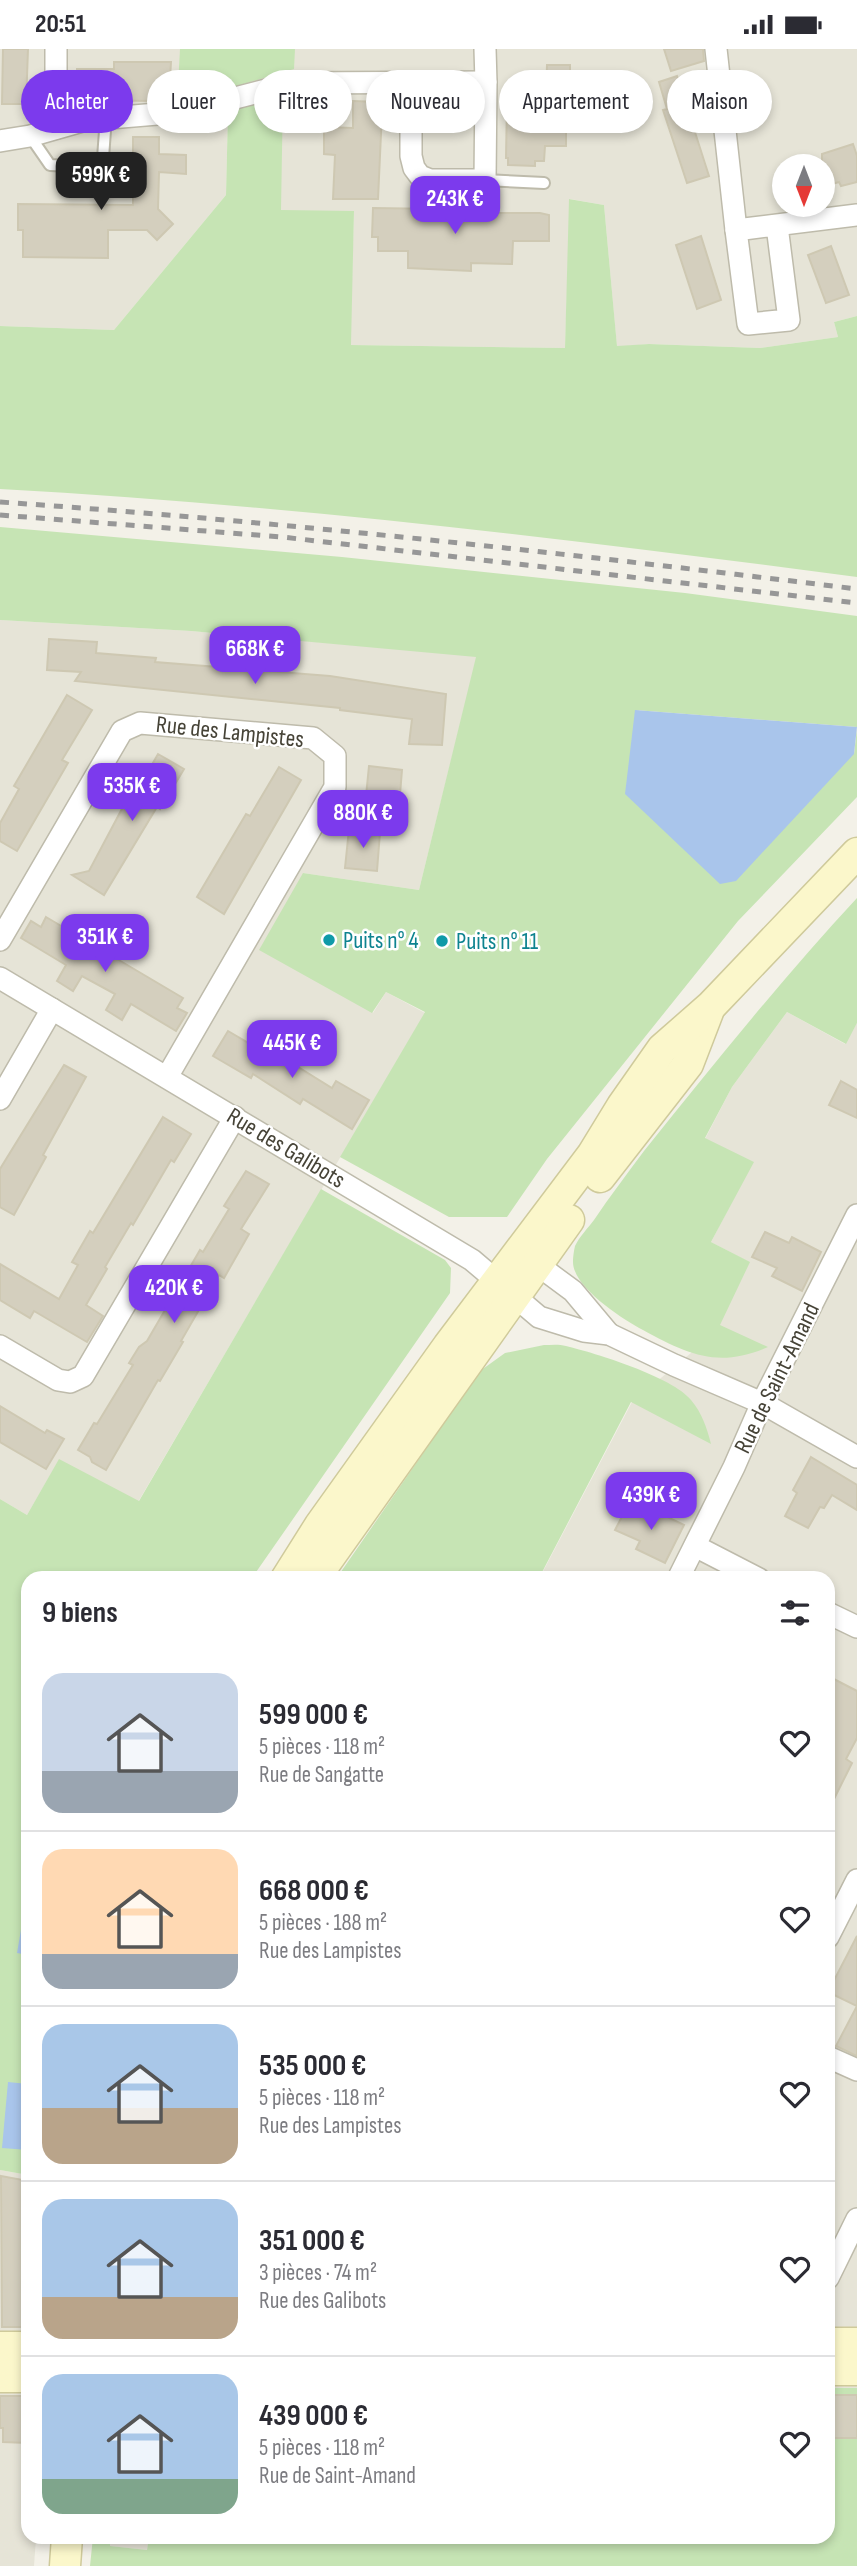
<!DOCTYPE html>
<html lang="fr">
<head>
<meta charset="utf-8">
<style>
	:root { --surface:#fff; --page:#f7f7f7; --text:#2b2b33; --muted:#7c7c81; --line:#e1e1e2; --accent:#7c3aed }
	body { margin:0; font-family:"Sofia Sans Condensed",sans-serif; background:var(--page); color:var(--text); height:100vh; display:flex; flex-direction:column; font-size:26px; white-space:nowrap }
	* { box-sizing:border-box; margin:0 }
	p { font-size:23px; color:var(--muted) }
	.icon { flex:none; width:38px; height:38px; fill:none; stroke:currentColor; stroke-width:2; stroke-linecap:round; stroke-linejoin:round }
	.map { position:relative; flex:1; overflow:hidden }
	.details { position:absolute; left:21px; top:1522px; width:814px; height:973px; display:flex; flex-direction:column; background:var(--surface); border-radius:21px; box-shadow:0 4px 10px #0003 }
	.details>* { flex:none }
	.guide { position:absolute; left:21px; top:21px; width:816px; height:63px; display:flex; gap:14px }
	.needle { width:46px; rotate:180deg }
	.tools { position:absolute; left:772px; top:105px; display:grid; gap:14px }
	.tools a { display:grid; place-items:center; width:63px; height:63px; border-radius:50%; background:var(--surface); box-shadow:0 4px 10px #0003; font-size:35px }
	.price { position:absolute; translate:-50% -60px; padding:0 16px; border-radius:14px; background:var(--accent); color:#fff; font-size:23px; line-height:46px; filter:drop-shadow(0 2px 4px #0008) }
	.price::after { content:''; position:absolute; left:50%; top:42px; width:21px; height:16px; margin-left:-10px; background:inherit; clip-path:polygon(0 0,100% 0,50% 100%) }
	.price.selected { background:#222; color:#fff }
	ul { padding:0; list-style:none }
	li { display:flex; align-items:center; gap:21px; height:175px; padding:0 21px }
	li+li { border-top:2px solid var(--line) }
	li span { display:grid; place-items:center; flex:none; width:196px; height:140px; border-radius:21px; color:#555 }
	li>.icon { margin-inline-start:auto }
	span .icon { width:84px; height:84px; fill:#fffc; stroke-width:1 }
	li b { font-size:30px }
	h2 { display:flex; justify-content:space-between; align-items:center; height:84px; padding:0 21px; font-size:30px }
	.chip { padding:0 24px; border-radius:32px; background:var(--surface); box-shadow:0 4px 10px #0003; font-size:24px; line-height:63px }
	.chip.selected { background:var(--accent); color:#fff }
	.status { display:flex; justify-content:space-between; align-items:center; height:49px; padding:0 35px; background:var(--surface); direction:ltr }
	.status svg { height:19px; fill:currentColor }
	.map>svg:first-child { display:block }
</style>
</head>
<body>
<div class="status"><b>20:51</b><svg viewBox="0 0 49 12"><path d="M0 12V9h3v3zM5 12V6h3v6zM10 12V3h3v9zM15 12V0h3v12zM26 1h20v11H26zM47 4h2v5h-2z"/></svg></div>
<div class="map">
<svg width="857" height="2517" viewBox="0 0 857 2517">
	<rect width="100%" height="100%" fill="#f3f1e8"/>
	<g fill="#e6e4d7" fill-rule="evenodd">
		<path d="M0,0H857V267L834,273L838,288L760,299L649,295L617,298L604,156L570,150L565,299L350,296L354,163L280,162L283,45L228,62L226,146L114,281L0,277ZM784,117H822V156H784Z"/>
		<polygon points="0,571 191,582 477,607 419,841 303,824 373,964 386,943 425,964 138,1453 59,1411 27,1466 0,1450"/>
		<polygon points="787,963 845,995 857,974 857,2339 828,2339 828,1530 539,1530 632,1353 691,1304 749,1213 711,1193 753,1113 705,1090 732,1038"/>
		<polygon points="0,2121 28,2126 28,2488 36,2489 34,2517 0,2517"/>
		<polygon points="110,2489 149,2489 147,2501 109,2497"/>
	</g>
	<g fill="#c6e4b4">
		<polygon points="180,0 295,0 294,20 177,55"/>
		<path d="M283,44L281,161L354,162L351,296L565,299L569,150L604,156L617,297L649,295L760,299L838,288L834,273L857,267V528C572,490 287,456 0,440V277L114,281L226,146L228,62Z"/>
		<polygon points="0,478 342,508 685,544 857,567 857,678 635,661 854,705 857,680 857,748 738,872 547,1110 507,1168 449,1168 340,1108 425,963 386,943 372,964 259,901 303,824 419,841 476,608 191,582 0,571"/>
		<path d="M857,849V974L846,995L787,963L732,1038L705,1089L754,1113L711,1193L750,1213L720,1276L768,1298C718,1320 687,1305 643,1281C622,1270 573,1238 573,1213C573,1208 574,1201 575,1197C579,1188 588,1179 594,1171C610,1147 627,1125 644,1102C713,1016 782,930 857,849Z"/>
		<polygon points="321,1140 445,1211 451,1219 450,1244 252,1529 28,1530 28,2126 0,2121 0,1450 27,1466 59,1410 139,1452"/>
		<path d="M544,1296C551,1296 559,1295 566,1297C595,1304 673,1328 691,1351C702,1364 707,1379 711,1395L631,1353L539,1529L336,1530L480,1322L505,1304Z"/>
		<polygon points="828,2339 857,2339 857,2517 90,2517 93,2488 110,2489 110,2497 147,2501 149,2488 828,2488"/>
	</g>
	<g fill="#a9c5eb">
		<polygon points="635,661 857,678 854,705 736,832 720,835 625,745"/>
		<polygon points="28,1840 28,1906 17,1904"/>
		<polygon points="8,2033 28,2035 28,2101 2,2099"/>
	</g>
	<g fill="#d4cfbe" stroke="#cec8b2" stroke-width="2">
		<polygon points="3,0 28,0 26,55 2,55"/>
		<polygon points="664,0 703,0 704,12 671,22"/>
		<polygon points="114,13 171,13 169,46 159,46 159,50 151,50 150,52 95,51 94,48 87,48 87,40 77,40 77,20 114,20"/>
		<polygon points="547,16 570,16 570,36 566,36 566,97 545,97 544,112 535,112 535,117 508,116 508,109 506,109 507,53 510,53 510,45 546,46"/>
		<polygon points="677,27 709,127 687,134 663,61 667,60 659,33"/>
		<polygon points="353,52 379,53 379,62 382,63 378,150 333,150 335,106 324,105 324,78 353,79"/>
		<polygon points="133,88 159,88 159,105 186,106 186,125 159,123 158,160 173,175 157,191 147,181 108,181 108,209 23,208 23,181 18,181 18,155 133,156"/>
		<polygon points="853,95 857,107 857,133 841,137 839,133 822,138 822,105"/>
		<polygon points="373,159 437,160 437,163 445,164 540,164 549,166 549,192 513,192 512,215 471,214 471,222 408,219 408,202 378,202 378,188 372,188"/>
		<polygon points="701,187 721,251 697,260 676,196"/>
		<polygon points="831,197 849,246 826,254 808,206"/>
		<polygon points="49,590 97,593 96,604 156,609 155,613 330,627 446,645 442,696 409,695 412,670 340,661 340,659 75,632 81,623 47,621"/>
		<polygon points="67,646 92,661 62,711 68,714 17,802 0,792 0,774 19,740 14,737"/>
		<polygon points="158,705 184,720 160,760 157,758 104,846 72,826 89,822 124,756 125,757 139,734 141,735"/>
		<polygon points="369,717 402,721 398,770 364,767"/>
		<polygon points="279,718 301,731 224,865 197,848 246,765 250,767"/>
		<polygon points="349,780 380,783 377,822 345,819"/>
		<polygon points="46,868 183,949 177,959 187,964 176,982 131,955 122,971 106,961 115,945 82,927 73,942 57,932 66,916 21,889 31,872 41,878"/>
		<polygon points="228,982 279,1012 282,1008 332,1039 336,1032 369,1051 352,1080 303,1050 300,1055 253,1025 251,1029 213,1007"/>
		<polygon points="64,1016 86,1028 43,1106 46,1108 14,1166 0,1158 0,1120"/>
		<polygon points="841,1032 857,1041 857,1069 829,1056"/>
		<polygon points="163,1068 191,1085 174,1113 171,1111 133,1176 131,1174 105,1218 107,1220 86,1256 103,1267 87,1293 34,1262 30,1269 0,1251 0,1215 59,1250 78,1216 72,1213 90,1182 93,1184"/>
		<polygon points="246,1122 269,1135 241,1180 249,1185 224,1229 219,1226 181,1292 183,1293 160,1332 158,1331 106,1421 92,1413 90,1408 78,1401 94,1374 97,1375 133,1316 129,1314 139,1298 147,1292 200,1201 203,1203 229,1160 224,1157"/>
		<polygon points="765,1183 789,1194 792,1188 821,1203 802,1242 772,1227 777,1219 752,1208"/>
		<polygon points="0,1357 45,1384 47,1381 64,1390 46,1420 0,1393"/>
		<polygon points="811,1408 857,1436 857,1461 832,1446 824,1459 820,1458 808,1479 785,1467 797,1444 793,1441"/>
		<polygon points="628,1456 652,1468 655,1462 684,1476 665,1514 636,1500 640,1492 615,1481"/>
		<polygon points="828,1627 857,1642 857,1689 846,1710 852,1714 828,1762"/>
		<polygon points="857,1887 857,2007 836,1997 857,1957 828,1943"/>
		<polygon points="1,2127 28,2132 28,2278 2,2278"/>
		<polygon points="831,2346 857,2346 857,2389 828,2389 828,2350 831,2350"/>
		<polygon points="0,2347 28,2347 28,2394 3,2393 3,2379 0,2379"/>
	</g>
	<g fill="none" stroke-linecap="round" stroke-linejoin="round">
		<defs>
			<g id="lane">
				<polyline points="30,87 50,116 91,118 103,109 106,68"/>
				<polyline points="485,131 544,134"/>
			</g>
			<g id="street">
				<polyline points="56,0 56,79"/>
				<polyline points="716,0 736,181"/>
				<polyline points="411,35 411,107 414,119 420,127 430,131 485,131 486,33 485,0"/>
				<polyline points="0,92 30,87 86,71 181,63 293,34 486,33"/>
				<polyline points="777,177 789,271 748,275 736,181 857,166"/>
				<polyline points="0,891 122,682 140,674 313,689 335,707 335,738 167,1028"/>
				<polyline points="0,929 472,1211 539,1268 584,1282 609,1285 674,1316 762,1354 857,1408"/>
				<polyline points="0,1050 52,960"/>
				<polyline points="527,1208 573,1242 609,1285"/>
				<polyline points="0,1297 58,1331 70,1333 83,1327 235,1068"/>
				<polyline points="695,1497 759,1530"/>
				<polyline points="678,1530 734,1418 762,1354 857,1166"/>
				<polyline points="828,1564 857,1578"/>
				<polyline points="828,1888 857,1831"/>
				<polyline points="828,2008 857,2021"/>
				<polyline points="828,2229 857,2170"/>
			</g>
			<g id="secondary">
				<polyline points="600,1128 688,1015 708,963"/>
				<polyline points="286,1530 320,1476 448,1297 592,1106 622,1057 662,1000 711,957 857,804"/>
				<polyline points="314,1530 569,1171"/>
				<polyline points="828,2294 857,2294"/>
				<polyline points="0,2298 28,2298"/>
				<polyline points="828,2321 857,2321"/>
				<polyline points="0,2328 28,2328"/>
				<polyline points="65,2517 67,2488"/>
			</g>
		</defs>
		<use href="#lane" stroke="#bebbab" stroke-width="14"/>
		<use href="#street" stroke="#bebbab" stroke-width="24"/>
		<use href="#secondary" stroke="#cfca9b" stroke-width="33"/>
		<use href="#lane" stroke="#fff" stroke-width="10"/>
		<use href="#street" stroke="#fff" stroke-width="21"/>
		<use href="#secondary" stroke="#fbf7cb" stroke-width="30"/>
		<g stroke="#979797" stroke-width="5" stroke-dasharray="9 9" stroke-linecap="butt">
			<path d="M0,453C287,473 572,505 857,540"/>
			<polyline points="0,466 282,488 857,554"/>
		</g>
	</g>
	<g fill="#0f9aa8" stroke="#fff" stroke-width="2.5">
		<circle cx="329" cy="891" r="7"/>
		<circle cx="442" cy="892" r="7"/>
	</g>
	<g text-anchor="middle" dominant-baseline="central" stroke-width="5" stroke-linejoin="round" paint-order="stroke">
		<g font-size="24" fill="#464337" stroke="#fff">
			<text transform="translate(230 683) rotate(6)">Rue des Lampistes</text>
			<text transform="translate(286 1099) rotate(31)">Rue des Galibots</text>
			<text transform="translate(777 1329) rotate(-64)">Rue de Saint-Amand</text>
		</g>
		<g font-size="24" fill="#0d838f" stroke="#fff" text-anchor="start">
			<text x="343" y="891">Puits n° 4</text>
			<text x="456" y="892">Puits n° 11</text>
		</g>
	</g>
</svg>
<div class="tools">
<a><svg class="needle" viewBox="-14 -14 28 28"><path d="M0-13l5 13h-10z" fill="#e53935"/><path d="M0 13l5-13h-10z" fill="#7c7c81"/></svg></a>
</div>
<b class="price selected" style="left:101px;top:163px">599K €</b>
<b class="price" style="left:455px;top:187px">243K €</b>
<b class="price" style="left:255px;top:637px">668K €</b>
<b class="price" style="left:132px;top:774px">535K €</b>
<b class="price" style="left:363px;top:801px">880K €</b>
<b class="price" style="left:105px;top:925px">351K €</b>
<b class="price" style="left:292px;top:1031px">445K €</b>
<b class="price" style="left:174px;top:1276px">420K €</b>
<b class="price" style="left:651px;top:1483px">439K €</b>
<div class="guide">
<a class="chip selected">Acheter</a>
<a class="chip">Louer</a>
<a class="chip">Filtres</a>
<a class="chip">Nouveau</a>
<a class="chip">Appartement</a>
<a class="chip">Maison</a>
</div>
<section class="details">
<h2>9 biens<svg class="icon" aria-label="filters" viewBox="0 0 24 24"><path d="M4 7h16M4 17h16"/><circle cx="9" cy="7" r="2"/><circle cx="15" cy="17" r="2"/></svg></h2>
<ul>
<li><span style="background:linear-gradient(#c9d6e8 70%,#9aa5b1 0)"><svg class="icon" aria-label="home" viewBox="0 0 24 24"><path d="M3 11l9-7 9 7M6 9v11h12V9"/></svg></span><div><b>599 000 €</b><p>5 pièces · 118 m²</p><p>Rue de Sangatte</p></div><svg class="icon" aria-label="heart" viewBox="0 0 24 24"><path d="M12 20l-8-8c-3-5 5-10 8-4 3-6 11-1 8 4z"/></svg></li>
<li><span style="background:linear-gradient(#ffd9b3 75%,#9aa5b1 0)"><svg class="icon" aria-label="home" viewBox="0 0 24 24"><path d="M3 11l9-7 9 7M6 9v11h12V9"/></svg></span><div><b>668 000 €</b><p>5 pièces · 188 m²</p><p>Rue des Lampistes</p></div><svg class="icon" aria-label="heart" viewBox="0 0 24 24"><path d="M12 20l-8-8c-3-5 5-10 8-4 3-6 11-1 8 4z"/></svg></li>
<li><span style="background:linear-gradient(#a9c7e8 60%,#b9a48a 0)"><svg class="icon" aria-label="home" viewBox="0 0 24 24"><path d="M3 11l9-7 9 7M6 9v11h12V9"/></svg></span><div><b>535 000 €</b><p>5 pièces · 118 m²</p><p>Rue des Lampistes</p></div><svg class="icon" aria-label="heart" viewBox="0 0 24 24"><path d="M12 20l-8-8c-3-5 5-10 8-4 3-6 11-1 8 4z"/></svg></li>
<li><span style="background:linear-gradient(#a9c7e8 70%,#b9a48a 0)"><svg class="icon" aria-label="home" viewBox="0 0 24 24"><path d="M3 11l9-7 9 7M6 9v11h12V9"/></svg></span><div><b>351 000 €</b><p>3 pièces · 74 m²</p><p>Rue des Galibots</p></div><svg class="icon" aria-label="heart" viewBox="0 0 24 24"><path d="M12 20l-8-8c-3-5 5-10 8-4 3-6 11-1 8 4z"/></svg></li>
<li><span style="background:linear-gradient(#a9c7e8 75%,#7fa58c 0)"><svg class="icon" aria-label="home" viewBox="0 0 24 24"><path d="M3 11l9-7 9 7M6 9v11h12V9"/></svg></span><div><b>439 000 €</b><p>5 pièces · 118 m²</p><p>Rue de Saint-Amand</p></div><svg class="icon" aria-label="heart" viewBox="0 0 24 24"><path d="M12 20l-8-8c-3-5 5-10 8-4 3-6 11-1 8 4z"/></svg></li>
</ul>
</section>
</div>
</body>
</html>
